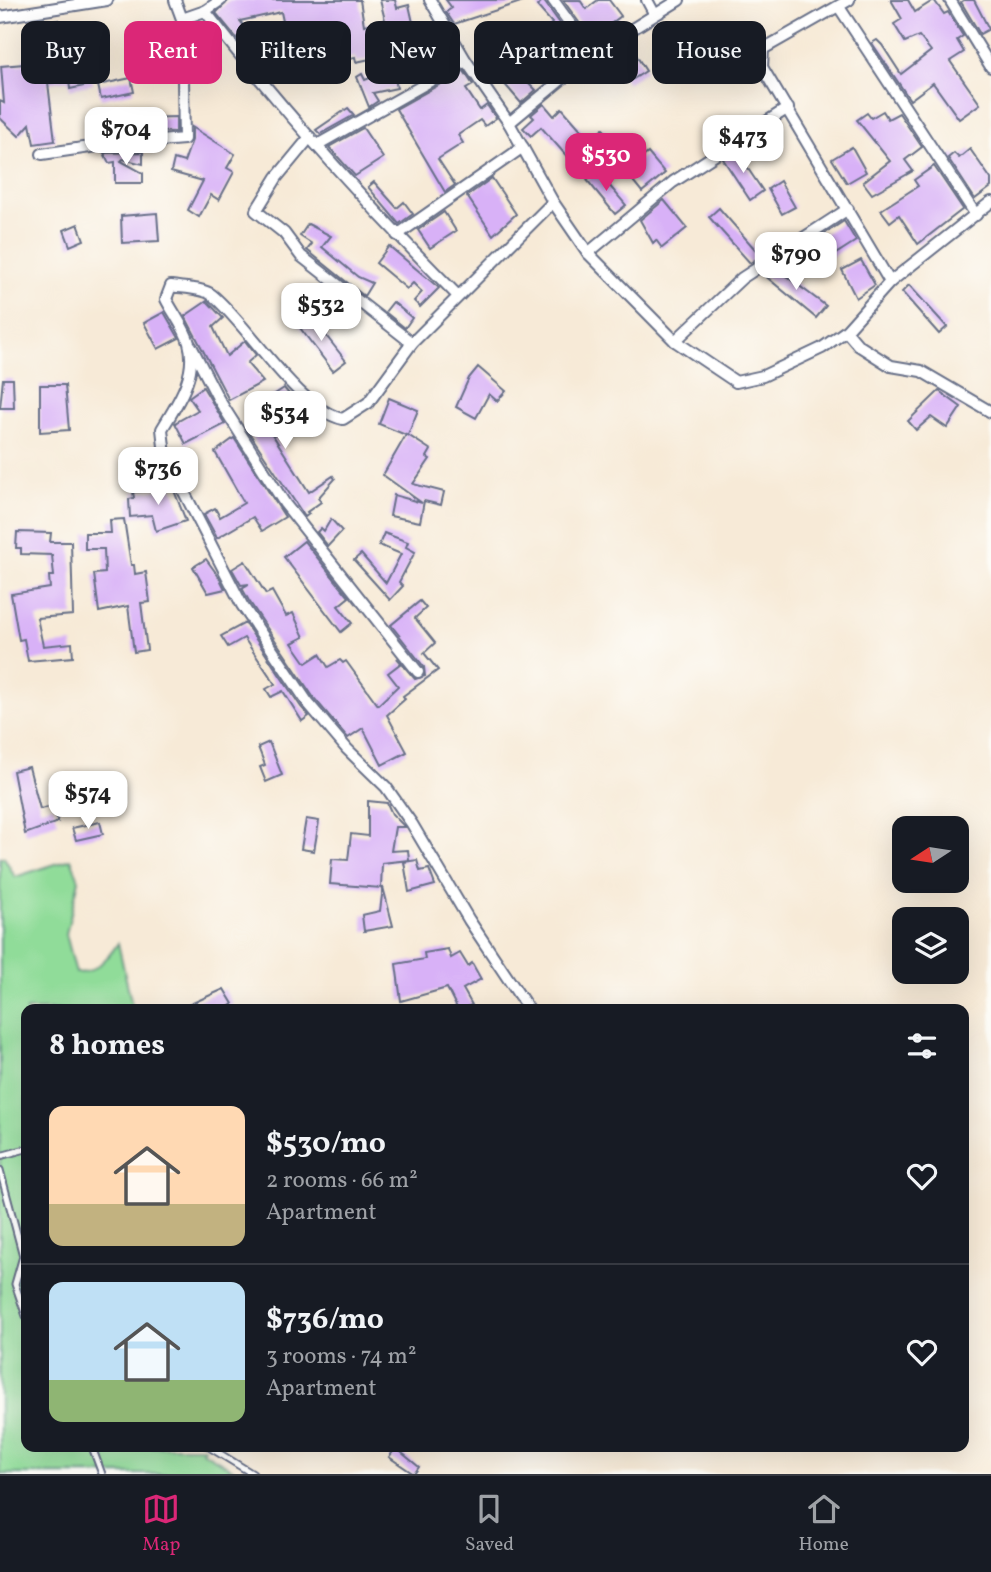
<!DOCTYPE html>
<html lang="en">
<head>
<meta charset="utf-8">
<style>
	:root { --surface:#171b24; --page:#242831; --text:#f1f3f6; --muted:#9ea1a6; --line:#363941; --accent:#db2777 }
	body { margin:0; font-family:Vollkorn,serif; background:var(--page); color:var(--text); height:100vh; display:flex; flex-direction:column; font-size:26px; white-space:nowrap }
	* { box-sizing:border-box; margin:0 }
	p { font-size:23px; color:var(--muted) }
	.icon { flex:none; width:38px; height:38px; fill:none; stroke:currentColor; stroke-width:2; stroke-linecap:round; stroke-linejoin:round }
	.map { position:relative; flex:1; overflow:hidden }
	.drawer { position:absolute; left:21px; top:1004px; width:948px; height:448px; display:flex; flex-direction:column; background:var(--surface); border-radius:14px; box-shadow:0 7px 28px #0002 }
	.drawer>* { flex:none }
	.top-card { position:absolute; left:21px; top:21px; width:950px; height:63px; display:flex; gap:14px }
	.needle { width:46px; rotate:258deg }
	.tools { position:absolute; left:892px; top:816px; display:grid; gap:14px }
	.tools a { display:grid; place-items:center; width:77px; height:77px; border-radius:14px; background:var(--surface); box-shadow:0 7px 28px #0002; font-size:35px }
	.price { position:absolute; translate:-50% -60px; padding:0 16px; border-radius:14px; background:#fff; color:#222; font-size:23px; line-height:46px; filter:drop-shadow(0 2px 4px #0008) }
	.price::after { content:''; position:absolute; left:50%; top:42px; width:21px; height:16px; margin-left:-10px; background:inherit; clip-path:polygon(0 0,100% 0,50% 100%) }
	.price.active { background:var(--accent); color:#fff }
	ul { padding:0; list-style:none }
	li { display:flex; align-items:center; gap:21px; height:175px; padding:0 28px }
	li+li { border-top:2px solid var(--line) }
	li span { display:grid; place-items:center; flex:none; width:196px; height:140px; border-radius:14px; color:#555 }
	li>.icon { margin-inline-start:auto }
	span .icon { width:84px; height:84px; fill:#fffc; stroke-width:1 }
	li b { font-size:30px }
	h2 { display:flex; justify-content:space-between; align-items:center; height:84px; padding:0 28px; font-size:30px }
	.tag { padding:0 24px; border-radius:14px; background:var(--surface); box-shadow:0 7px 28px #0002; font-size:24px; line-height:63px }
	.tag.active { background:var(--accent); color:#fff }
	.menu { display:flex; justify-content:space-around; align-items:center; height:98px; border-top:2px solid var(--line); background:var(--surface); font-size:19px; color:var(--muted) }
	.menu a { display:grid; justify-items:center; gap:4px }
	.menu .active { color:var(--accent) }
	.map>svg:first-child { display:block }
</style>
</head>
<body>
<div class="map">
<svg width="991" height="1474" viewBox="0 0 991 1474">
	<rect width="100%" height="100%" fill="#fdfcf7"/>
	<filter id="ink" filterUnits="userSpaceOnUse"><feTurbulence type="fractalNoise" baseFrequency=".0143" numOctaves="2"/><feDisplacementMap in="SourceGraphic" scale="14" xChannelSelector="R" yChannelSelector="G"/><feConvolveMatrix kernelMatrix="1 2 1 2 8 2 1 2 1" color-interpolation-filters="sRGB"/></filter>
	<filter id="wash" filterUnits="userSpaceOnUse"><feTurbulence type="fractalNoise" baseFrequency=".00686" numOctaves="4" result="noise"/><feDisplacementMap in="SourceGraphic" scale="28" xChannelSelector="R" yChannelSelector="G"/><feGaussianBlur stdDeviation="1.57" result="paint"/><feColorMatrix in="noise" values="0 0 0 0 0 0 0 0 0 0 0 0 0 0 0 0 0 1.4 0 .05"/><feComposite in="paint" operator="in"/></filter>
	<g filter="url(#wash)">
		<rect width="100%" height="100%" fill="#f7ead7"/>
		<path fill="#90dc99" stroke="#56867c" stroke-width="2" d="M4,857L15,877L71,859L79,880L66,934L76,973C95,974 109,957 118,943L133,1010H26V1447H204L202,1451L241,1474H0V858Z"/>
		<g id="blocks">
			<g fill="#d8b1f7">
				<polygon points="229,0 360,0 364,25 385,20 380,0 395,0 397,8 409,5 414,27 426,24 430,41 417,44 415,37 397,42 398,48 388,51 389,55 356,62 355,57 347,59 341,36 312,41 314,48 290,54 281,12 240,21 258,44 248,52 216,13"/>
				<polygon points="446,0 520,0 521,2 454,24 446,12 452,8"/>
				<polygon points="543,0 580,51 558,72 545,58 524,78 536,90 521,103 496,74 548,29 552,23 537,6"/>
				<polygon points="563,0 580,0 586,9 598,0 609,0 621,16 591,39"/>
				<polygon points="891,0 908,0 915,12 934,0 944,14 948,12 963,36 957,40 964,52 950,61 980,104 959,119 933,83 910,100 872,43 877,40 882,45 901,74 931,51 919,36 905,42 894,24 902,19"/>
				<polygon points="964,0 974,0 989,29 980,34 961,2"/>
				<polygon points="59,20 60,68 88,62 93,84 70,89 69,80 48,83 55,141 34,144 30,124 19,136 0,118 0,101 4,103 1,66 24,64 23,59 45,56 41,23"/>
				<polygon points="629,44 646,71 627,83 610,57"/>
				<polygon points="393,69 397,88 373,93 378,101 369,107 357,77 362,74 365,80"/>
				<polygon points="464,71 473,85 466,89 480,110 487,105 496,118 485,126 480,120 458,135 463,143 438,159 455,185 445,192 396,109"/>
				<polygon points="131,78 134,92 101,99 98,85"/>
				<polygon points="544,104 554,116 562,108 590,140 603,129 613,140 585,165 576,155 571,161 541,127 531,136 523,128 534,118 531,115"/>
				<polygon points="348,108 354,115 320,134 316,130"/>
				<polygon points="883,111 888,119 899,113 922,147 905,160 913,171 872,194 863,182 890,161 857,120 867,113 871,118"/>
				<polygon points="176,117 176,132 140,131 139,118"/>
				<polygon points="192,127 235,154 227,168 234,172 219,200 211,195 199,217 188,210 203,181 171,172 174,159 184,162 192,140"/>
				<polygon points="363,128 383,158 355,176 329,147"/>
				<polygon points="852,147 866,172 847,183 832,159"/>
				<polygon points="970,149 991,179 991,187 975,199 948,158 954,153 959,158"/>
				<polygon points="736,151 763,191 750,200 723,159"/>
				<polygon points="143,152 143,164 123,159 121,161 143,173 143,183 115,183 115,162 109,163 104,153"/>
				<polygon points="648,153 665,173 642,192 625,171"/>
				<polygon points="934,166 963,209 918,244 899,215 890,222 881,210 918,186 914,180"/>
				<polygon points="597,171 626,205 615,214 587,180"/>
				<polygon points="492,178 516,214 493,235 467,196"/>
				<polygon points="780,181 795,207 782,214 768,189"/>
				<polygon points="374,182 397,208 404,202 413,214 399,224 368,187"/>
				<polygon points="664,200 687,228 662,248 656,240 653,243 640,220"/>
				<polygon points="719,208 761,256 750,263 709,217"/>
				<polygon points="444,212 456,231 430,248 418,230"/>
				<polygon points="157,213 159,241 122,243 121,216"/>
				<polygon points="844,221 856,241 823,262 812,242"/>
				<polygon points="78,224 84,240 70,246 64,230"/>
				<polygon points="308,224 331,236 322,247 358,277 372,283 364,296 307,250 312,244 300,236"/>
				<polygon points="389,246 439,288 420,307 414,301 422,292 413,283 407,289 376,263"/>
				<polygon points="861,260 875,285 856,298 842,270"/>
				<polygon points="774,267 826,306 816,318 763,274"/>
				<polygon points="909,285 947,327 939,334 902,292"/>
				<polygon points="207,301 223,318 213,327 227,356 245,341 256,355 247,363 263,382 229,400 185,316"/>
				<polygon points="393,302 412,318 405,328 385,312"/>
				<polygon points="164,312 179,338 158,349 144,323"/>
				<polygon points="309,314 346,361 333,371 297,324"/>
				<polygon points="478,367 506,391 497,401 489,394 476,418 456,407 469,378"/>
				<polygon points="3,379 13,379 14,408 0,408"/>
				<polygon points="40,385 65,385 69,430 40,432"/>
				<polygon points="203,387 225,424 186,444 175,423 198,410 189,397"/>
				<polygon points="284,388 297,404 299,402 308,409 296,423 286,414 267,426 309,492 333,476 335,479 318,498 321,502 307,512 309,514 305,517 246,428 272,410 266,400"/>
				<polygon points="939,391 961,407 947,428 931,417 916,430 908,421"/>
				<polygon points="389,398 418,410 408,435 431,450 427,457 430,459 413,484 444,492 441,505 424,501 420,522 390,516 394,495 422,503 383,475 406,435 379,424"/>
				<polygon points="234,438 285,517 262,531 253,517 217,538 204,514 215,508 220,517 244,503 215,452"/>
				<polygon points="171,483 186,521 156,531 152,515 130,517 129,499 134,498 133,492 160,490 159,487"/>
				<polygon points="124,519 131,565 134,565 135,574 146,572 150,602 141,603 147,650 134,652 128,606 99,612 94,574 105,573 104,549 85,549 85,533 111,533 110,520"/>
				<polygon points="331,519 342,531 328,546 317,532 321,528 324,531"/>
				<polygon points="17,532 51,533 50,542 71,542 73,615 37,618 43,646 72,643 73,657 28,661 24,639 19,640 11,594 50,588 49,576 54,576 52,555 21,554 21,548 16,548"/>
				<polygon points="384,533 408,542 406,547 415,552 399,582 403,586 390,600 354,560 361,554 386,583 401,554 379,545"/>
				<polygon points="304,541 349,597 338,606 352,623 341,632 284,557"/>
				<polygon points="206,559 219,577 225,589 208,593 193,567"/>
				<polygon points="245,561 266,594 272,591 286,616 293,613 304,637 292,643 306,663 320,654 328,667 340,660 343,663 346,661 378,705 398,686 388,673 401,663 397,658 415,679 425,676 424,667 391,625 420,601 426,608 415,618 435,643 424,653 438,670 403,696 405,699 387,715 407,752 382,765 363,728 348,738 314,698 249,601 242,588 249,584 241,585 232,569"/>
				<polygon points="245,623 301,707 309,716 302,721 283,691 271,697 266,689 275,684 244,638 228,647 221,636"/>
				<polygon points="269,742 282,775 266,782 260,767 265,765 258,747"/>
				<polygon points="29,767 40,809 53,806 58,822 25,834 13,771"/>
				<polygon points="368,801 387,803 392,814 405,827 395,827 391,851 408,850 409,860 382,863 381,888 330,884 332,859 348,860 351,834 368,836"/>
				<polygon points="306,819 319,821 314,851 301,849"/>
				<polygon points="100,822 103,834 76,840 72,828"/>
				<polygon points="417,860 420,871 429,869 435,885 409,892 404,862"/>
				<polygon points="383,887 393,926 364,931 362,915 380,911"/>
				<polygon points="448,949 451,958 460,953 468,966 472,963 481,979 463,989 472,1005 458,1010 447,988 401,1001 396,964 425,959 424,953"/>
				<polygon points="224,989 233,1004 223,1010 219,1007 177,1010"/>
				<polygon points="396,1448 419,1467 414,1474 389,1457"/>
			</g>
		</g>
	</g>
	<g filter="url(#ink)">
		<use href="#blocks" fill-opacity="0" stroke="#687088" stroke-width="2"/>
		<g fill="none" stroke-linecap="round" stroke-linejoin="round">
			<defs>
				<g id="lane">
					<polyline points="0,1156 26,1149"/>
					<polyline points="0,1170 23,1256 15,1284 26,1316"/>
					<polyline points="92,1447 102,1474"/>
					<polyline points="209,1447 253,1474"/>
				</g>
				<g id="street">
					<polyline points="430,0 466,61 509,123 553,202 588,253 675,341 736,382 763,376 822,348 846,331 890,282 991,202"/>
					<polyline points="647,0 654,13"/>
					<polyline points="849,0 763,49 762,67 890,282"/>
					<polyline points="950,0 991,67"/>
					<polyline points="839,7 976,215"/>
					<path d="M205,11C283,111 368,206 458,296"/>
					<polyline points="0,17 107,0"/>
					<polyline points="182,19 205,11 221,0"/>
					<polyline points="592,54 679,0"/>
					<polyline points="509,123 592,54 553,0"/>
					<polyline points="310,137 277,177 256,211 284,233 301,256 412,343"/>
					<polyline points="317,145 466,61"/>
					<polyline points="42,154 97,146 184,139 182,19 175,0"/>
					<polyline points="397,235 523,147"/>
					<polyline points="588,253 673,182 788,108"/>
					<polyline points="846,331 858,345 891,366 921,371 991,412"/>
					<polyline points="675,341 742,278 848,209"/>
					<polyline points="191,346 219,400 285,504 418,672"/>
					<path d="M529,1010L469,920L412,824L386,787L347,749L308,703L242,605L165,455L162,429C177,404 198,375 189,343C185,328 173,313 166,299L171,286C182,288 203,288 212,295C249,325 297,409 343,419L368,403L412,343L553,202"/>
				</g>
			</defs>
			<use href="#lane" stroke="#687088" stroke-width="9"/>
			<use href="#street" stroke="#687088" stroke-width="14"/>
			<use href="#lane" stroke="#fff" stroke-width="5"/>
			<use href="#street" stroke="#fff" stroke-width="10"/>
		</g>
	</g>
</svg>
<div class="tools">
<a><svg class="needle" viewBox="-14 -14 28 28"><path d="M0-13l5 13h-10z" fill="#e53935"/><path d="M0 13l5-13h-10z" fill="#9ea1a6"/></svg></a>
<a><svg class="icon" aria-label="layers" viewBox="0 0 24 24"><path d="M12 4l9 5-9 5-9-5zM3 14l9 5 9-5"/></svg></a>
</div>
<b class="price" style="left:126px;top:167px">$704</b>
<b class="price" style="left:743px;top:175px">$473</b>
<b class="price active" style="left:606px;top:193px">$530</b>
<b class="price" style="left:796px;top:292px">$790</b>
<b class="price" style="left:321px;top:343px">$532</b>
<b class="price" style="left:285px;top:451px">$534</b>
<b class="price" style="left:158px;top:507px">$736</b>
<b class="price" style="left:88px;top:831px">$574</b>
<div class="top-card">
<a class="tag">Buy</a>
<a class="tag active">Rent</a>
<a class="tag">Filters</a>
<a class="tag">New</a>
<a class="tag">Apartment</a>
<a class="tag">House</a>
</div>
<section class="drawer">
<h2>8 homes<svg class="icon" aria-label="filters" viewBox="0 0 24 24"><path d="M4 7h16M4 17h16"/><circle cx="9" cy="7" r="2"/><circle cx="15" cy="17" r="2"/></svg></h2>
<ul>
<li><span style="background:linear-gradient(#ffd9b3 70%,#c2b280 0)"><svg class="icon" aria-label="home" viewBox="0 0 24 24"><path d="M3 11l9-7 9 7M6 9v11h12V9"/></svg></span><div><b>$530/mo</b><p>2 rooms · 66 m²</p><p>Apartment</p></div><svg class="icon" aria-label="heart" viewBox="0 0 24 24"><path d="M12 20l-8-8c-3-5 5-10 8-4 3-6 11-1 8 4z"/></svg></li>
<li><span style="background:linear-gradient(#bfe0f5 70%,#8fb573 0)"><svg class="icon" aria-label="home" viewBox="0 0 24 24"><path d="M3 11l9-7 9 7M6 9v11h12V9"/></svg></span><div><b>$736/mo</b><p>3 rooms · 74 m²</p><p>Apartment</p></div><svg class="icon" aria-label="heart" viewBox="0 0 24 24"><path d="M12 20l-8-8c-3-5 5-10 8-4 3-6 11-1 8 4z"/></svg></li>
</ul>
</section>
</div>
<nav class="menu">
<a class="active"><svg class="icon" aria-label="map" viewBox="0 0 24 24"><path d="M3 6l6-2 6 2 6-2v14l-6 2-6-2-6 2zM9 4v14M15 6v14"/></svg>Map</a>
<a><svg class="icon" aria-label="saved" viewBox="0 0 24 24"><path d="M7 4h10v16l-5-4-5 4z"/></svg>Saved</a>
<a><svg class="icon" aria-label="home" viewBox="0 0 24 24"><path d="M3 11l9-7 9 7M6 9v11h12V9"/></svg>Home</a>
</nav>
</body>
</html>
